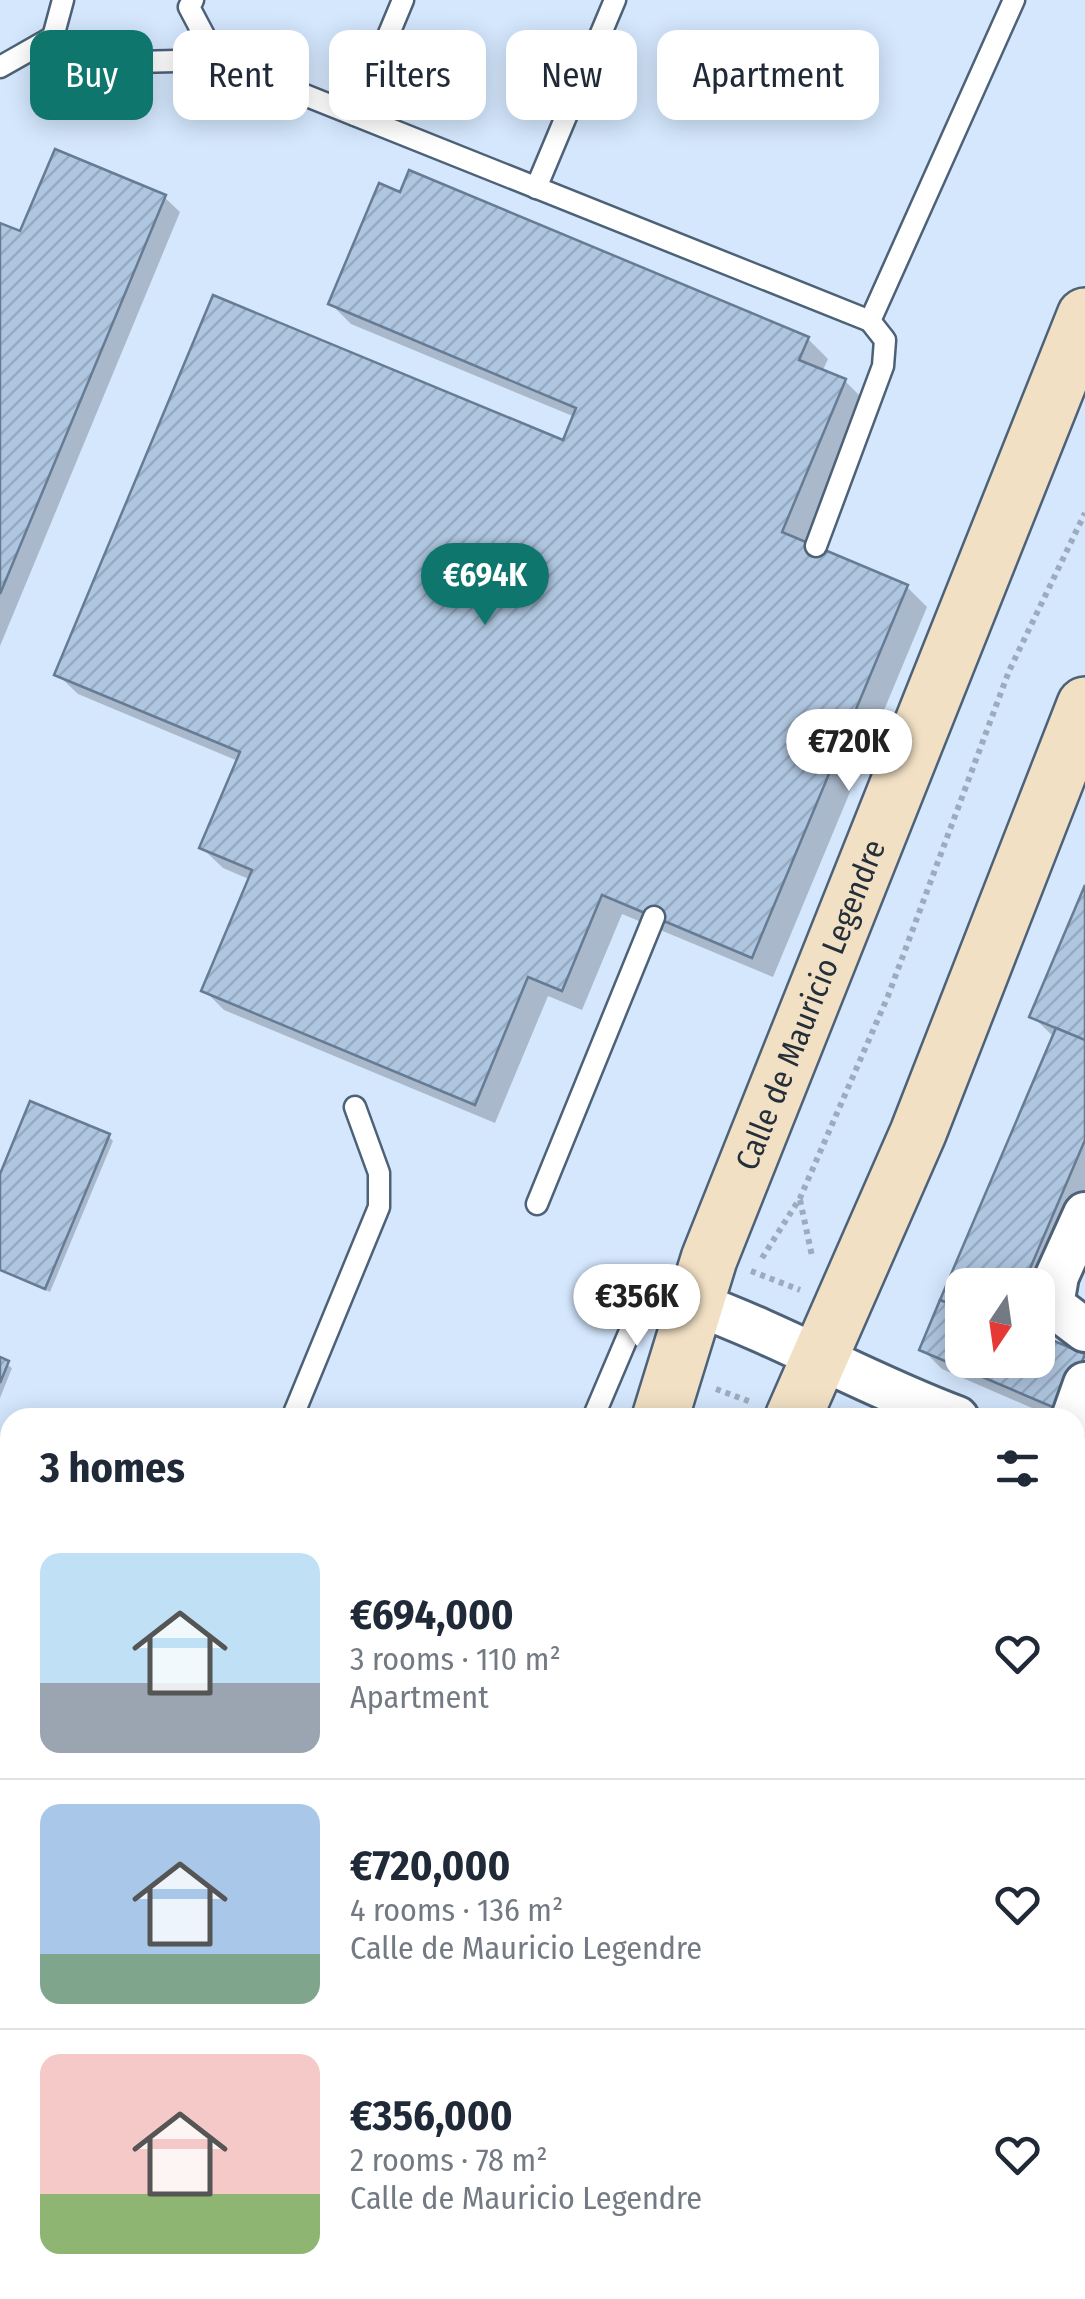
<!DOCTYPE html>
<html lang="en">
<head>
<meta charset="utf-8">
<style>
	:root { --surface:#fff; --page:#f6f6f7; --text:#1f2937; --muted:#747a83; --line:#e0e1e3; --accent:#0f766e }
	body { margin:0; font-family:"Fira Sans Condensed",sans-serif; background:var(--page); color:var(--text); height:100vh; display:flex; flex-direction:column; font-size:38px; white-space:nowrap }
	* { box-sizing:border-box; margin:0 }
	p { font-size:32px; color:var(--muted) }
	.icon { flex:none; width:55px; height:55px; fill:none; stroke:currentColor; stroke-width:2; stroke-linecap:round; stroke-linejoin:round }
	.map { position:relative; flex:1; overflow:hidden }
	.drawer { position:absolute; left:0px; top:1408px; width:1085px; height:892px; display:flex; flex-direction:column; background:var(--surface); border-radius:30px 30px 0 0; box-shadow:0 5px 25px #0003 }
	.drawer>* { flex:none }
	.hud { position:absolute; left:30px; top:30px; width:1025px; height:90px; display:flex; gap:20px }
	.needle { width:65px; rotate:193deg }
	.tools { position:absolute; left:945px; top:1268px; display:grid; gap:20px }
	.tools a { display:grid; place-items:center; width:110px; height:110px; border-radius:20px; background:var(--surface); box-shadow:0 5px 25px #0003; font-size:50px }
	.price { position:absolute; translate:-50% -85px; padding:0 22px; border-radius:35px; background:#fff; color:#222; font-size:32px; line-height:65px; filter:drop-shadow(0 2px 5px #0008) }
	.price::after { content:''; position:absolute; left:50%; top:60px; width:30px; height:22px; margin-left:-15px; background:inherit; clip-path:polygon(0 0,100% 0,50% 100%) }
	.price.active { background:var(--accent); color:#fff }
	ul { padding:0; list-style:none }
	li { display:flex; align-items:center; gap:30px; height:250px; padding:0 40px }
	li+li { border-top:2px solid var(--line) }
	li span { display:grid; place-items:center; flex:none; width:280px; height:200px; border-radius:20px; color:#555 }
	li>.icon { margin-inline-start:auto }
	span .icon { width:120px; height:120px; fill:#fffc; stroke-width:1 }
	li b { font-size:42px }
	h2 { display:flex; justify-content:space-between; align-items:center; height:120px; padding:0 40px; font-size:42px }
	.tag { padding:0 35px; border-radius:20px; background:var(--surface); box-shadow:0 5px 25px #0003; font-size:35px; line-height:90px }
	.tag.active { background:var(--accent); color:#fff }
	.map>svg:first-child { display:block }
</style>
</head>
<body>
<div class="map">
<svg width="1085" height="2299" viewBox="0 0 1085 2299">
	<defs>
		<pattern id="building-hatch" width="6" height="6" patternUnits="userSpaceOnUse" patternTransform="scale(2.5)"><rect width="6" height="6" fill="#afc6e0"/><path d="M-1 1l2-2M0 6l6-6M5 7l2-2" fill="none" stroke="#96aac1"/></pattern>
	</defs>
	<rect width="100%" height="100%" fill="#d4e7fd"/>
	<polygon fill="#e0bd89" points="1075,1528 1085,1532 1085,2299 438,2299 442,2290 1075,2290"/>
	<g fill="#0003">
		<polygon points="164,197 180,212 0,646 0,225 22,234"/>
		<polygon points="331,304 808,339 828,359 822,372 845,381 865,401 805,544 907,587 927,607 773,977 622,914 582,1010 548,996 495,1123 224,1010 204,990 251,880 223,868 202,848 238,761 78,694 57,674 564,443 575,417 351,324"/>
		<polygon points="1085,892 1085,1206 1038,1285 962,1285 962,1360 1038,1360 1038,1336 1085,1356 1085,1424 1055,1418 942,1369 922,1349 1055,1038 1032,1016"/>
		<polygon points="108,1136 113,1141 50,1292 0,1271 0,1181"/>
		<polygon points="0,1360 12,1368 0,1398"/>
		<polygon points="0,1732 10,1736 10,1974 0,1970"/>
		<polygon points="10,2050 10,2274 0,2298 0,2073"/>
		<polygon points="64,2290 161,2290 157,2299 60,2299"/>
	</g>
	<g fill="url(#building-hatch)" stroke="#667c94" stroke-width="2.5">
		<polygon points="55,149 166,195 0,594 0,223 20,231"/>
		<polygon points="409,170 809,337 799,360 846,379 782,532 908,585 752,958 602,895 562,991 528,977 475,1105 201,991 252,870 199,848 240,752 54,675 213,295 563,440 576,408 328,304 379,183 400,192"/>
		<polygon points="1085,885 1085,1040 1029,1017"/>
		<polygon points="1056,1028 1085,1040 1085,1140 1023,1285 962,1285 962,1309 940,1300"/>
		<polygon points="30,1101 110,1134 45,1289 0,1270 0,1174"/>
		<polygon points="940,1300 962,1309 962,1360 1038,1360 1038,1334 1085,1354 1062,1411 919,1350"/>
		<polygon points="0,1357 9,1361 0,1383"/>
		<polygon points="0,1729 10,1733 10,1964 0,1960"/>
		<polygon points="10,2044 10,2207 0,2231 0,2067"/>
		<polygon points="61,2290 133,2290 130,2299 57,2299"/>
		<polygon points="668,2290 711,2290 733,2299 664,2299"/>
		<polygon points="967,2290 974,2290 995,2299 963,2299"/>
	</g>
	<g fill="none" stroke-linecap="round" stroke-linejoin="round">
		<defs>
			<g id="lane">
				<polyline points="63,0 53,37 94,63 217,60 870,321 1014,0"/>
				<polyline points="193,0 189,7 217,60"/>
				<polyline points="0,67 53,37"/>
				<polyline points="355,115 403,0"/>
				<polyline points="536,188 615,0"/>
				<polyline points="816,546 883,366 885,340 870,321"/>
				<polyline points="537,1204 654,917"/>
				<polyline points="292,1418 379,1207 379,1173 355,1107"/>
				<polyline points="593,1418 650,1284"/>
				<polyline points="160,2299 164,2290"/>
			</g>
			<g id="street">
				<polyline points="1085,1214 1057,1276 1052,1305 1085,1330"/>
				<path d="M693,1303C784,1336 866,1384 957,1418"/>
				<polyline points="1073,1418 1085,1384"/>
				<polyline points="1075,1462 1085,1466"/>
			</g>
			<g id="secondary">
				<path id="s1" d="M660,1418L709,1259L1085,316"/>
				<polyline points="793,1418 918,1133 1085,705"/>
				<polyline points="312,2299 316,2290"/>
				<polyline points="376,2299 380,2290"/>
			</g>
		</defs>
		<use href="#lane" stroke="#4d6278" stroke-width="25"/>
		<use href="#street" stroke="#4d6278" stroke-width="48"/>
		<use href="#secondary" stroke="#4d6278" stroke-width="60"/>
		<g stroke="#9cacbe" stroke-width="6" stroke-dasharray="5 5" stroke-linecap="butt">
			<polyline points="800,1200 812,1256"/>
			<polyline points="762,1258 800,1198 888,996 1009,671 1085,513"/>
			<polyline points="751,1271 800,1290"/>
			<polyline points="716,1389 751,1402"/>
		</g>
		<use href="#lane" stroke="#fff" stroke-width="20"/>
		<use href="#street" stroke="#fff" stroke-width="42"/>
		<use href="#secondary" stroke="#f1e0c4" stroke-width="55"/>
	</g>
	<g text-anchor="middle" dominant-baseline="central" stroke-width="8" stroke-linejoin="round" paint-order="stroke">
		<g font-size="32" fill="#252f39" stroke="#eaf3fe">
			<text stroke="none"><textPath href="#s1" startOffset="440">Calle de Mauricio Legendre</textPath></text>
		</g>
	</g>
</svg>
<div class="tools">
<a><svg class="needle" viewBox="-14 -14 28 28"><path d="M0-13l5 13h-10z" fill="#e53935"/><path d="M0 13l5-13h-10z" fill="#747a83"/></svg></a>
</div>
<b class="price active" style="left:485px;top:628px">€694K</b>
<b class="price" style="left:849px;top:794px">€720K</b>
<b class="price" style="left:637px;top:1349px">€356K</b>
<div class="hud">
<a class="tag active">Buy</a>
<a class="tag">Rent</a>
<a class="tag">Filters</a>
<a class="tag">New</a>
<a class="tag">Apartment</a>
</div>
<section class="drawer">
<h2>3 homes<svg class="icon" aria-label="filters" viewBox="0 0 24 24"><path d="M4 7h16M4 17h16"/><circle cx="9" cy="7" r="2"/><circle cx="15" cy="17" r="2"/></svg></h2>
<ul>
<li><span style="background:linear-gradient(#bfe0f5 65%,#9aa5b1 0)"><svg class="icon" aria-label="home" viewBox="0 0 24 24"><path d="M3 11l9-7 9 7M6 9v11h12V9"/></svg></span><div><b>€694,000</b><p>3 rooms · 110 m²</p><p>Apartment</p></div><svg class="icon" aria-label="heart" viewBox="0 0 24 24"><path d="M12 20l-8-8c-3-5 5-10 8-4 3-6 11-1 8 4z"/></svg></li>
<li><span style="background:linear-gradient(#a9c7e8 75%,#7fa58c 0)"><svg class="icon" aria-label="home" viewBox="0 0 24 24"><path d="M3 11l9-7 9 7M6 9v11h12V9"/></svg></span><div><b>€720,000</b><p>4 rooms · 136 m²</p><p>Calle de Mauricio Legendre</p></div><svg class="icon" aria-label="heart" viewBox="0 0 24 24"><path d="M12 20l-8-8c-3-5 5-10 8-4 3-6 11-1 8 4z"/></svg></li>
<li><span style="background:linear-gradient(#f6c9c9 70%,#8fb573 0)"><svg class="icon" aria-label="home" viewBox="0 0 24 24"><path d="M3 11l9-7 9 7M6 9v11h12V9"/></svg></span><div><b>€356,000</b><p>2 rooms · 78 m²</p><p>Calle de Mauricio Legendre</p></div><svg class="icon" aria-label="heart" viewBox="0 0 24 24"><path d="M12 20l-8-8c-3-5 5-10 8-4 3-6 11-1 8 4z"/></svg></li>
</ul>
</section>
</div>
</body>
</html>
